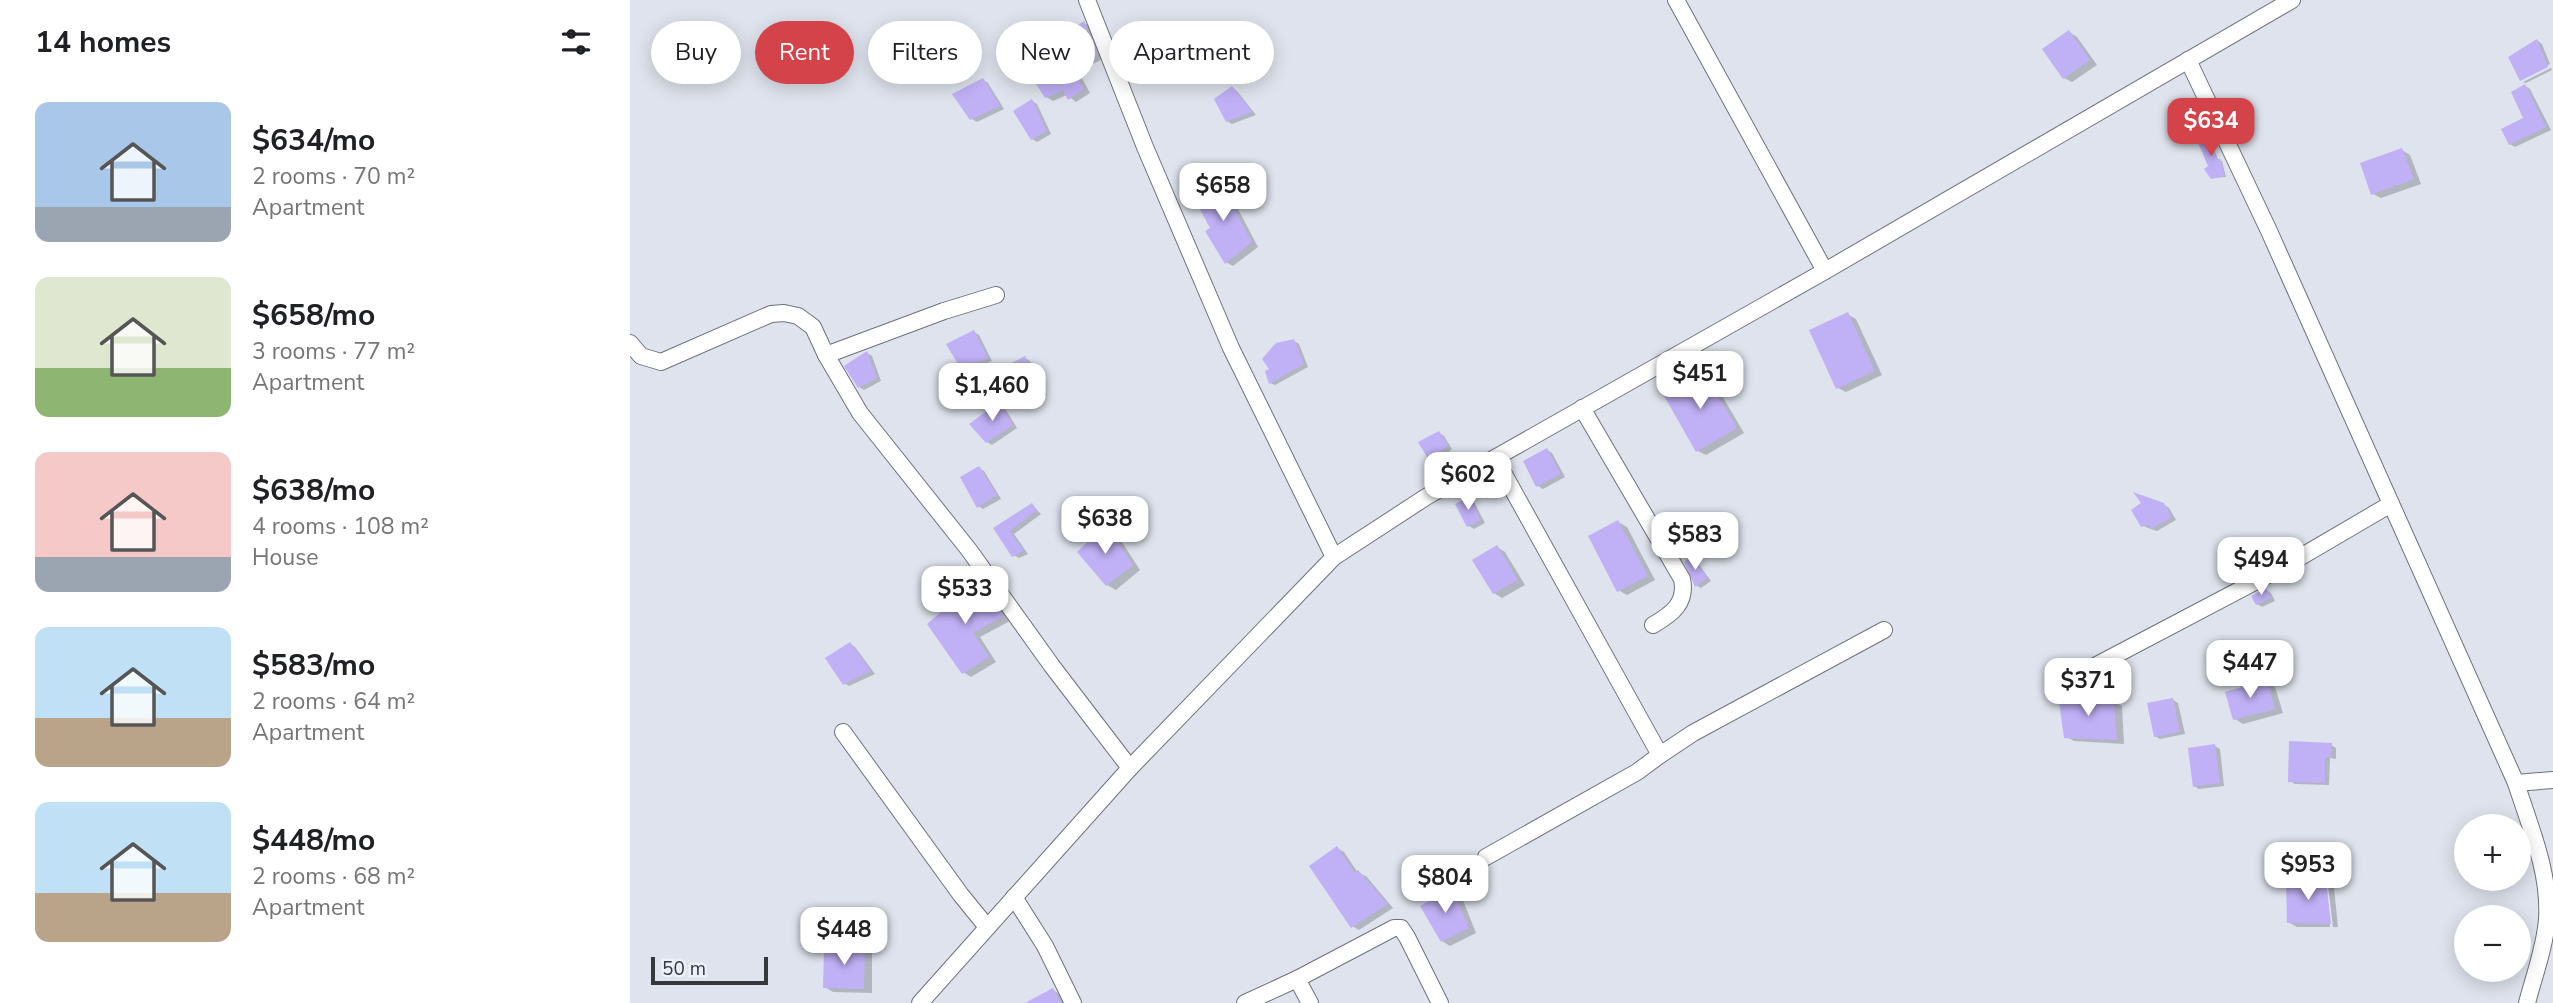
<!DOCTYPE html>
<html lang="en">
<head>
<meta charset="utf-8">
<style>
	:root { --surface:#fff; --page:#f2f2f2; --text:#202124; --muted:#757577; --accent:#d34349 }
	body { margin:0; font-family:"Nunito Sans",sans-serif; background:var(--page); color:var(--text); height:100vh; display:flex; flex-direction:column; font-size:26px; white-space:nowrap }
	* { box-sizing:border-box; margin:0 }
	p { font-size:23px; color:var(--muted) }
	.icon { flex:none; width:38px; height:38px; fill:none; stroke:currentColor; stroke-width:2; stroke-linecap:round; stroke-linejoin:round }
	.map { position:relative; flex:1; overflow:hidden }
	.sheet { display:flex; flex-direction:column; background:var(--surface); width:630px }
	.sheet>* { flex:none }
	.hud { position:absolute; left:21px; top:21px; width:665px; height:63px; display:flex; gap:14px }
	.buttons { position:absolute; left:1824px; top:814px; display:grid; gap:14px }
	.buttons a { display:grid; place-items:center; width:77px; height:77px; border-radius:50%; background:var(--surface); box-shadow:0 4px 18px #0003; font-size:35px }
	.scale { position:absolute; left:21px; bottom:18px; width:117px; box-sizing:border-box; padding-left:7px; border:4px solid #36383b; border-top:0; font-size:19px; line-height:24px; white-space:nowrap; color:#36383b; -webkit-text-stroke:5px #ebf1fb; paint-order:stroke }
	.price { position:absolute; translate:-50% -60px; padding:0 16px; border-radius:14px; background:#fff; color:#222; font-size:23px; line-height:46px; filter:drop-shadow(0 2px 4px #0008) }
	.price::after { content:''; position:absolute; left:50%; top:42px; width:21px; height:16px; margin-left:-10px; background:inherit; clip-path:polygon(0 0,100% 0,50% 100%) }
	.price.on { background:var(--accent); color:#fff }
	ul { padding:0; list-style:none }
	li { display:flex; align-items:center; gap:21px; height:175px; padding:0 35px }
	li span { display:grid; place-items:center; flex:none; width:196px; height:140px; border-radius:14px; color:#555 }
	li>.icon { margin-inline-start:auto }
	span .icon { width:84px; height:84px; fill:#fffc; stroke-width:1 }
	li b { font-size:30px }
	h2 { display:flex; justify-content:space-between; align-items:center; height:84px; padding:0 35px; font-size:30px }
	.pill { padding:0 24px; border-radius:32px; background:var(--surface); box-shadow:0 4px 18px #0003; font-size:24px; line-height:63px }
	.pill.on { background:var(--accent); color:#fff }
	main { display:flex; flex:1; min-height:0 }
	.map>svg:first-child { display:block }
</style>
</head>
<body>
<main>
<section class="sheet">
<h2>14 homes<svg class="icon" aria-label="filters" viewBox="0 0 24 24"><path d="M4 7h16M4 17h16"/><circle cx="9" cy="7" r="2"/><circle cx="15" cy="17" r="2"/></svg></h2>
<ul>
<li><span style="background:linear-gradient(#a9c7e8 75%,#9aa5b1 0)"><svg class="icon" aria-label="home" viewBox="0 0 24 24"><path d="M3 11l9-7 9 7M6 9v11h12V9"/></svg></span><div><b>$634/mo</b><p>2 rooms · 70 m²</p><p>Apartment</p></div></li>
<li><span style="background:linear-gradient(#dfe7d0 65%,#8fb573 0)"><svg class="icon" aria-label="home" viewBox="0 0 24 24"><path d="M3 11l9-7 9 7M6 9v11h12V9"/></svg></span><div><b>$658/mo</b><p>3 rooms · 77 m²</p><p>Apartment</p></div></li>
<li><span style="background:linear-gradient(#f6c9c9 75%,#9aa5b1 0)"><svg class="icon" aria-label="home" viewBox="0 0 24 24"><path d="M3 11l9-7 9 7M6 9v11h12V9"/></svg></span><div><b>$638/mo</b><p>4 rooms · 108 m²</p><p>House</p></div></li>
<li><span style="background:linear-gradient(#bfe0f5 65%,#b9a48a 0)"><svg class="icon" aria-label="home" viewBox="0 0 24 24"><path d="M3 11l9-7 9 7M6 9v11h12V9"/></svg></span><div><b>$583/mo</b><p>2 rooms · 64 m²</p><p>Apartment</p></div></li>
<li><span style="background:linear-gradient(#bfe0f5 65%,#b9a48a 0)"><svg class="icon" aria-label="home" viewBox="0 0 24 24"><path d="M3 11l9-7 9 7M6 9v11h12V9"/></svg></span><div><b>$448/mo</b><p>2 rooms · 68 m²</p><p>Apartment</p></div></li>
</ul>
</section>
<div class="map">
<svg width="1923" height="1003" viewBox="0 0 1923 1003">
	<rect width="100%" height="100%" fill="#dee3ed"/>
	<g fill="#0003">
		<polygon points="454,23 461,27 473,59 448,71 460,93 446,102 437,95 423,101 416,97"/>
		<polygon points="1439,32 1447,37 1467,65 1442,82 1434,78"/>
		<polygon points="1908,41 1912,44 1920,64 1892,78 1892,81 1880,58"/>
		<polygon points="625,51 632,62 623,66 616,55"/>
		<polygon points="1921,68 1922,70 1896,83 1893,82"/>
		<polygon points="353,80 358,83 374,109 347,122 342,119"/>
		<polygon points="1895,86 1900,89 1921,130 1885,147 1880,144 1896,118"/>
		<polygon points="602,88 607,91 626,115 602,124 597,121"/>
		<polygon points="402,101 407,104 421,134 407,142 402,139"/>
		<polygon points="1577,135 1589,161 1592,161 1596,177 1583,178"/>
		<polygon points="1772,150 1780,155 1791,184 1751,198 1743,194"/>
		<polygon points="590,185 597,188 628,247 603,266 596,262 583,228"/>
		<polygon points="1217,314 1226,319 1252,375 1216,392 1208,388"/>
		<polygon points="344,332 349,335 362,361 337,371 332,368"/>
		<polygon points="664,341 669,344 678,367 645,385 640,383"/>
		<polygon points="237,353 242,356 251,381 234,390 229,387"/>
		<polygon points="395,358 400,361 417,395 406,401 399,395 387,399 382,396"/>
		<polygon points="1073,373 1081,377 1114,433 1076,455 1068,451"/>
		<polygon points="369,404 374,407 387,428 362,445 357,442"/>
		<polygon points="809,433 814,436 822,449 806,464 801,461"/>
		<polygon points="917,450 922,453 935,477 913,489 908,486"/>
		<polygon points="349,468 354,471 371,499 353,509 348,506"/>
		<polygon points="839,499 844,502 855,523 844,529 839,526"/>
		<polygon points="1514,504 1533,504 1539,508 1546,520 1527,531 1518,528 1512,525"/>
		<polygon points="402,505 411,514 384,534 398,554 389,558 384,555 365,528"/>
		<polygon points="988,522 997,527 1025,580 997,595 988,590"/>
		<polygon points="476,526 484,530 510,570 486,590 477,585"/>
		<polygon points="867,547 875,552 895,585 872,598 864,593"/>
		<polygon points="1062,559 1067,562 1081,581 1071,588 1067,586"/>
		<polygon points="348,582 356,587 380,621 350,637 366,662 341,677 333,672"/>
		<polygon points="1636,590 1641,593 1645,601 1632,607 1627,604"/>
		<polygon points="220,644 225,647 245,674 219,686 214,683"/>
		<polygon points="1637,682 1645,687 1653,713 1613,724 1605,719"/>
		<polygon points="1543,700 1548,703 1555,734 1530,739 1525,736"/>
		<polygon points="1483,701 1492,706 1494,744 1444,741 1435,736"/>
		<polygon points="1701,745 1706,748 1706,759 1700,758 1699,785 1665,784 1660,781"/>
		<polygon points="1585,746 1590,749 1594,786 1569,789 1564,786"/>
		<polygon points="707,848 714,852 728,873 736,876 763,908 729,930 722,926"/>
		<polygon points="1695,883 1704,888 1708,927 1703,927 1698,885 1694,885 1700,927 1667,927 1658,922"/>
		<polygon points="822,890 831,895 846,933 820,946 812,941"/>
		<polygon points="234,948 242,952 242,993 203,992 195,987"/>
		<polygon points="423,990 431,995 436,1003 399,1003"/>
	</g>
	<g fill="#c0b0f5">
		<polygon points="454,21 467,55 442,67 454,89 438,100 433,91 415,98 401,76 438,50 430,37"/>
		<polygon points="1439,30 1460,60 1433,79 1412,49"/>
		<polygon points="1907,39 1918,67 1890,81 1878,57"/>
		<polygon points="625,49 631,60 619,66 613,54"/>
		<polygon points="353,78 370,106 340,120 322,94"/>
		<polygon points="1895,84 1916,127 1879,145 1871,129 1893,118 1881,92"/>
		<polygon points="602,86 622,112 596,122 584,99"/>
		<polygon points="402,99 417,131 401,140 383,111"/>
		<polygon points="1577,133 1588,160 1590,158 1595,176 1581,179 1574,169 1578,166 1566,138"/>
		<polygon points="1772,148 1784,179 1741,195 1730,163"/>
		<polygon points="590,182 622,242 595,264 575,231 580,228 565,200"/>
		<polygon points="1218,312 1245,371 1206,389 1179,330"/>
		<polygon points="344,330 358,358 331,369 316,344"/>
		<polygon points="664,339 674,364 639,384 635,371 639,369 632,359 646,343"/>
		<polygon points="237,351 247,378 228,388 214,366"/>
		<polygon points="395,356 413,392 399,399 394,392 381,397 368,370"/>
		<polygon points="1073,371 1107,428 1066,452 1033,394"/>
		<polygon points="369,402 383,425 356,443 339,424"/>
		<polygon points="809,431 818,445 800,462 788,442"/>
		<polygon points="917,448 931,474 906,487 893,461"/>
		<polygon points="349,466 367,495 347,508 330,477"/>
		<polygon points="1503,492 1534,503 1542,517 1521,529 1518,525 1511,527 1501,510 1511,503"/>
		<polygon points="839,497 851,520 837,527 825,504"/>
		<polygon points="402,503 407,510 380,531 394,551 382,557 363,528"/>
		<polygon points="988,520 1018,576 987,592 958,536"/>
		<polygon points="476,524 503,565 476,586 447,552"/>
		<polygon points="867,545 888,580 863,594 842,560"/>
		<polygon points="1062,556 1077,578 1065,587 1054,562"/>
		<polygon points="348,580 373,616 343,633 359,657 332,674 297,624"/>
		<polygon points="1636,588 1641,598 1626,605 1621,596"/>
		<polygon points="220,642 241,671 213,685 195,658"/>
		<polygon points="1637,680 1645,709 1603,720 1595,692"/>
		<polygon points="1428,694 1484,700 1487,740 1434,738"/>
		<polygon points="1543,698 1550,732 1524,737 1517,703"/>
		<polygon points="1659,741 1702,743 1701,757 1695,757 1695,783 1658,782"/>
		<polygon points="1585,744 1590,783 1563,787 1558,748"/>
		<polygon points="707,846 725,873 728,870 758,904 721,928 679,866"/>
		<polygon points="1656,880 1696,881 1701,924 1657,923"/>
		<polygon points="822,888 839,928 811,942 790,906"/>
		<polygon points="201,945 235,946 234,989 193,988 194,948 201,948"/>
		<polygon points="423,988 431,1003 395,1003"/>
	</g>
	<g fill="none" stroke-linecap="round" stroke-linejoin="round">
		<defs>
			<g id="minor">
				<polyline points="457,0 515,147 601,348 704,557"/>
				<polyline points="1046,0 1195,271"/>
				<path d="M1558,60L1639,231L1886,783C1900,827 1920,872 1917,919C1915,947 1904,976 1897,1003"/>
				<polyline points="0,343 11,356 31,362 141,314 154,313 168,316 183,327 196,355 230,413 339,550 422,666 500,768"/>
				<polyline points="196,355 314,311 366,295"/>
				<path d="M952,408L1052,579C1057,603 1042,614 1023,625"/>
				<polyline points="1463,667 1655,566 1761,504"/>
				<polyline points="213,732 331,895 357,927"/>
				<polyline points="1030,755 1063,733 1254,630"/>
				<polyline points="1886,783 1923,780"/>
				<polyline points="856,857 1007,772 1030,755 865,458"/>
				<polyline points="384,897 415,946 443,1003"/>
				<polyline points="667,979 680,1003"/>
				<polyline points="290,1003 500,768 704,557 796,497 1195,271 1662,0"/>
				<polyline points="615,1003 667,979 764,928 771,928 777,937 810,1003"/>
			</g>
		</defs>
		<use href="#minor" stroke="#6d717a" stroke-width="18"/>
		<use href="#minor" stroke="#fff" stroke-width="16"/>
	</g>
</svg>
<div class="buttons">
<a>+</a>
<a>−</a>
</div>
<div class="scale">50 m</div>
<b class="price on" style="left:1581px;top:158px">$634</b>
<b class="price" style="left:593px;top:223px">$658</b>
<b class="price" style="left:1070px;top:411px">$451</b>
<b class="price" style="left:362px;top:423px">$1,460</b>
<b class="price" style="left:838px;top:512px">$602</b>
<b class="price" style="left:475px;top:556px">$638</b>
<b class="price" style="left:1065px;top:572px">$583</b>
<b class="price" style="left:1631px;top:597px">$494</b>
<b class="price" style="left:335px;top:626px">$533</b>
<b class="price" style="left:1620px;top:700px">$447</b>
<b class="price" style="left:1458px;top:718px">$371</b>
<b class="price" style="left:1678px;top:902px">$953</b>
<b class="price" style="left:815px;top:915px">$804</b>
<b class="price" style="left:214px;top:967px">$448</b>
<div class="hud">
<a class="pill">Buy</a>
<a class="pill on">Rent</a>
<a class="pill">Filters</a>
<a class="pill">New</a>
<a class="pill">Apartment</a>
</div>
</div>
</main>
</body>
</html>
